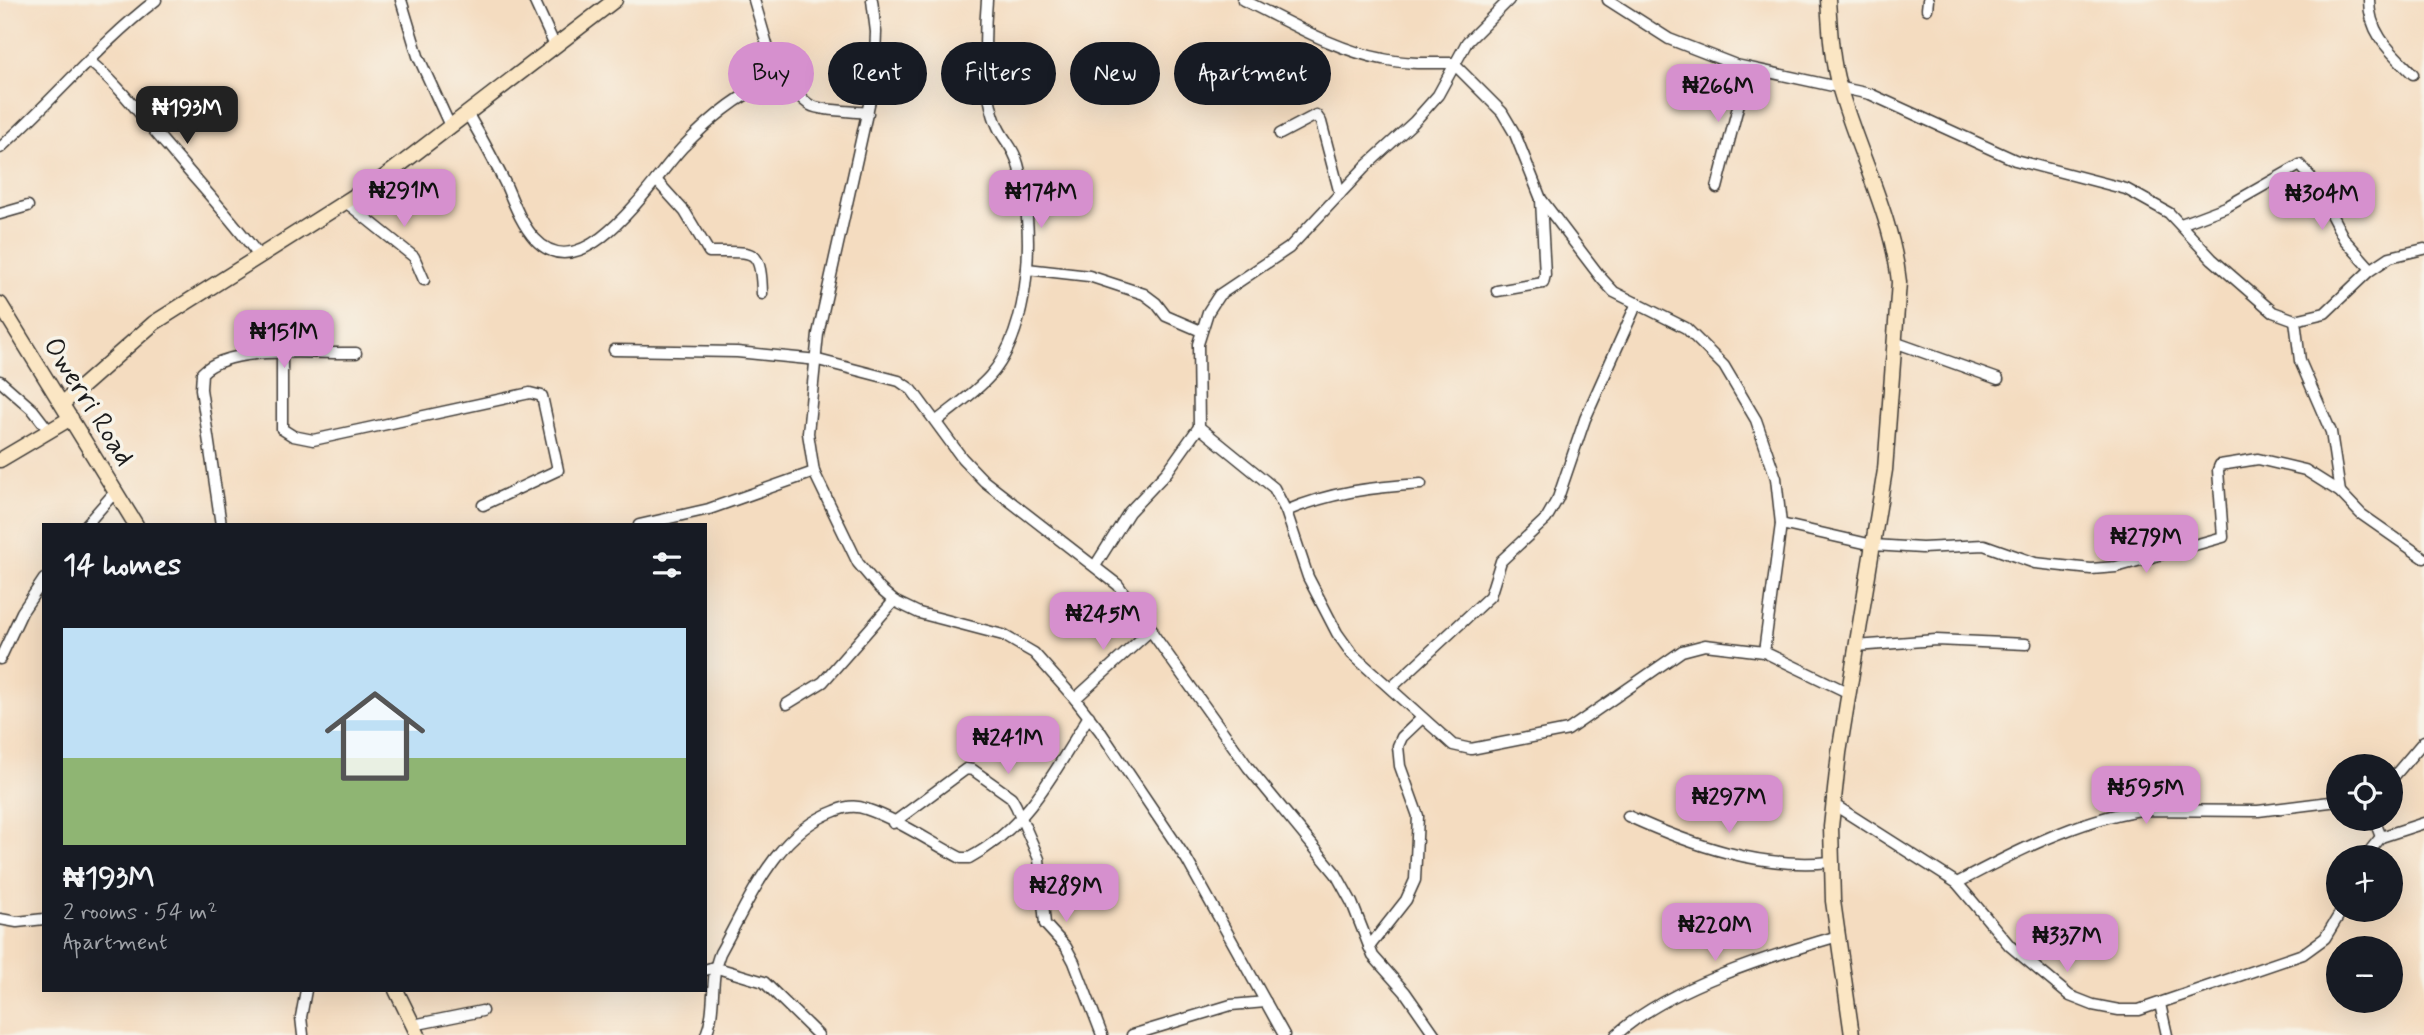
<!DOCTYPE html>
<html lang="en">
<head>
<meta charset="utf-8">
<style>
	:root { --surface:#171b24; --page:#20242c; --text:#f1f3f6; --muted:#9ea1a6; --line:#363941; --accent:#d690ce }
	body { margin:0; font-family:Mynerve,sans-serif; background:var(--page); color:var(--text); height:100vh; display:flex; flex-direction:column; font-size:26px; white-space:nowrap }
	* { box-sizing:border-box; margin:0 }
	p { font-size:23px; color:var(--muted) }
	.icon { flex:none; width:38px; height:38px; fill:none; stroke:currentColor; stroke-width:2; stroke-linecap:round; stroke-linejoin:round }
	.map { position:relative; flex:1; overflow:hidden }
	.sheet { position:absolute; left:42px; top:523px; width:665px; height:469px; display:flex; flex-direction:column; background:var(--surface); border-radius:0px; box-shadow:0 7px 28px #0002 }
	.sheet>* { flex:none }
	.banner { position:absolute; left:728px; top:42px; width:665px; height:63px; display:flex; gap:14px }
	.tools { position:absolute; left:2326px; top:754px; display:grid; gap:14px }
	.tools a { display:grid; place-items:center; width:77px; height:77px; border-radius:50%; background:var(--surface); box-shadow:0 7px 28px #0002; font-size:35px }
	.price { position:absolute; translate:-50% -60px; padding:0 16px; border-radius:14px; background:var(--accent); color:#111; font-size:23px; line-height:46px; filter:drop-shadow(0 2px 4px #0008) }
	.price::after { content:''; position:absolute; left:50%; top:42px; width:21px; height:16px; margin-left:-10px; background:inherit; clip-path:polygon(0 0,100% 0,50% 100%) }
	.price.on { background:#222; color:#fff }
	ul { padding:0; list-style:none }
	li { display:grid; align-content:center; gap:14px; height:371px; padding:0 21px }
	li+li { border-top:2px solid var(--line) }
	li span { display:grid; place-items:center; height:217px; border-radius:0px; color:#555 }
	li>.icon { margin-inline-start:auto }
	span .icon { width:126px; height:126px; fill:#fffc; stroke-width:1 }
	li b { font-size:30px }
	h2 { display:flex; justify-content:space-between; align-items:center; height:84px; padding:0 21px; font-size:30px }
	.tag { padding:0 24px; border-radius:32px; background:var(--surface); box-shadow:0 7px 28px #0002; font-size:24px; line-height:63px }
	.tag.on { background:var(--accent); color:#111 }
	.map>svg:first-child { display:block }
</style>
</head>
<body>
<div class="map">
<svg width="2424" height="1035" viewBox="0 0 2424 1035">
	<rect width="100%" height="100%" fill="#f7f3e8"/>
	<filter id="ink" filterUnits="userSpaceOnUse"><feTurbulence type="fractalNoise" baseFrequency=".0143" numOctaves="2"/><feDisplacementMap in="SourceGraphic" scale="14" xChannelSelector="R" yChannelSelector="G"/><feConvolveMatrix kernelMatrix="1 2 1 2 8 2 1 2 1" color-interpolation-filters="sRGB"/></filter>
	<filter id="wash" filterUnits="userSpaceOnUse"><feTurbulence type="fractalNoise" baseFrequency=".00686" numOctaves="4" result="noise"/><feDisplacementMap in="SourceGraphic" scale="28" xChannelSelector="R" yChannelSelector="G"/><feGaussianBlur stdDeviation="1.57" result="paint"/><feColorMatrix in="noise" values="0 0 0 0 0 0 0 0 0 0 0 0 0 0 0 0 0 1.4 0 .05"/><feComposite in="paint" operator="in"/></filter>
	<g filter="url(#wash)">
		<rect width="100%" height="100%" fill="#f4dcc0"/>
	</g>
	<g filter="url(#ink)">
		<g fill="none" stroke-linecap="round" stroke-linejoin="round">
			<defs>
				<g id="street">
					<polyline points="401,0 418,56 450,126"/>
					<polyline points="534,0 555,46"/>
					<polyline points="754,0 778,82"/>
					<polyline points="872,0 876,32 874,82 818,334 808,433 814,472 858,563 880,589 894,601 919,613 1003,635 1034,653 1075,699 1100,731 1187,860 1284,1035"/>
					<path d="M1243,0C1287,21 1334,50 1383,59C1406,64 1429,63 1453,63L1502,112L1515,134L1541,199L1602,279L1614,292L1686,328L1724,366L1756,420L1776,478L1781,524L1764,652"/>
					<polyline points="1509,0 1467,42 1438,95 1414,122 1367,165 1289,248 1219,295 1208,312 1198,344 1199,427 1274,488 1286,511 1308,577 1337,633 1352,654 1453,745 1471,749 1568,730 1682,651 1705,645 1764,652 1849,693"/>
					<polyline points="1608,0 1669,39 1736,65 1870,94 2015,160 2126,189 2169,213 2212,259 2273,312 2295,320 2325,313 2369,271 2390,257 2424,249"/>
					<path d="M2369,0C2369,34 2390,51 2413,74"/>
					<polyline points="1927,9 1928,0"/>
					<path d="M89,61C121,86 142,118 169,148C199,184 231,218 259,256"/>
					<path d="M467,113C481,136 493,159 505,183C513,201 521,224 535,239C585,293 656,174 684,146C706,123 739,94 770,83C788,78 797,97 810,105C820,111 854,111 868,113"/>
					<polyline points="1280,134 1316,115 1321,122 1340,194"/>
					<path d="M0,148C54,100 99,44 156,0"/>
					<path d="M656,180L685,212L709,252C753,253 761,245 762,294"/>
					<polyline points="1717,188 1748,68"/>
					<polyline points="347,203 414,257 424,280"/>
					<polyline points="0,214 28,206"/>
					<polyline points="2181,224 2226,207 2300,165 2313,180 2344,239 2371,269"/>
					<polyline points="1027,269 1089,276 1144,294 1156,303 1166,316 1201,331"/>
					<polyline points="1497,291 1543,283 1545,275 1541,200"/>
					<polyline points="2295,320 2300,361 2331,432 2340,492"/>
					<polyline points="1897,343 1998,379"/>
					<polyline points="614,350 737,352 818,360 899,381 912,390 962,458 984,481 1118,585 1248,767 1336,874 1352,903 1373,956 1405,992 1435,1035"/>
					<polyline points="282,354 282,429 293,436 313,440 530,393 542,396 558,470 483,505"/>
					<polyline points="0,381 33,410 50,432"/>
					<path d="M937,421C954,407 975,393 990,376C1033,326 1035,224 1018,164C1013,146 1005,142 998,127C983,96 984,34 987,0"/>
					<path d="M1286,511C1331,492 1373,487 1421,484"/>
					<polyline points="1781,524 1873,545 1922,548 1984,545 2035,563 2091,569 2116,567 2223,537 2218,470 2220,465 2258,459 2305,470 2340,492 2361,514 2424,558"/>
					<polyline points="86,525 115,492"/>
					<path d="M221,525L201,389L202,373C230,344 317,354 356,353"/>
					<polyline points="639,525 709,509 814,472"/>
					<polyline points="1095,566 1129,512 1167,472 1199,427"/>
					<polyline points="1856,646 1936,640 2026,644"/>
					<polyline points="0,659 22,612 44,579"/>
					<polyline points="1391,688 1490,596 1501,561 1546,519 1558,498 1585,419 1637,303"/>
					<polyline points="1075,699 1152,629"/>
					<polyline points="787,704 823,682 894,601"/>
					<polyline points="2390,781 2424,741"/>
					<polyline points="1833,804 1957,883 2010,946 2070,996 2093,1005 2119,1010 2139,1010 2303,954 2325,938 2342,910"/>
					<path d="M1628,816C1691,845 1761,869 1830,862"/>
					<polyline points="2374,819 2381,837"/>
					<polyline points="893,823 966,769 973,770 1011,797 1016,806 1039,859 1045,924 1066,947 1074,962 1102,1035"/>
					<polyline points="2364,858 2381,837 2424,823"/>
					<path d="M1957,883C2013,853 2077,820 2140,810L2258,811L2338,801"/>
					<polyline points="0,919 17,922 44,919"/>
					<polyline points="1369,947 1406,900 1415,880 1418,816 1400,766 1398,746 1402,737 1422,718"/>
					<polyline points="705,970 714,967 764,982 818,1035"/>
					<polyline points="2160,1004 2167,1035"/>
					<polyline points="413,1025 482,1011"/>
					<polyline points="303,1035 301,1017 306,990"/>
					<path d="M706,1035C717,1008 709,979 720,953C749,901 775,833 835,811C844,807 856,805 866,809C899,820 930,842 961,858H969C1027,828 1056,769 1089,716"/>
					<polyline points="1132,1035 1231,1005 1266,1002"/>
					<path d="M1616,1035C1668,987 1770,956 1838,936"/>
				</g>
				<g id="secondary">
					<path d="M1828,0C1830,29 1831,58 1839,86C1857,151 1892,214 1899,282L1885,470L1839,753L1831,827L1833,901L1852,1035"/>
					<polyline points="0,304 136,525"/>
					<polyline points="62,404 154,323 383,178 615,0"/>
					<polyline points="0,460 71,418"/>
					<polyline points="396,990 418,1035"/>
				</g>
			</defs>
			<use href="#street" stroke="#3c3935" stroke-width="13"/>
			<use href="#secondary" stroke="#3c3935" stroke-width="17"/>
			<use href="#street" stroke="#fff" stroke-width="10"/>
			<use href="#secondary" stroke="#fbe6c4" stroke-width="14"/>
		</g>
	</g>
	<g text-anchor="middle" dominant-baseline="central" stroke-width="7" stroke-linejoin="round" paint-order="stroke">
		<g font-size="28" fill="#1c1c1c" stroke="#f7f3e8">
			<text transform="translate(88 402) rotate(58)">Owerri Road</text>
		</g>
	</g>
</svg>
<div class="tools">
<a><svg class="icon" aria-label="locate" viewBox="0 0 24 24"><circle cx="12" cy="12" r="6"/><path d="M12 2v4M12 18v4M2 12h4M18 12h4"/></svg></a>
<a>+</a>
<a>−</a>
</div>
<b class="price" style="left:1718px;top:124px">₦266M</b>
<b class="price on" style="left:187px;top:146px">₦193M</b>
<b class="price" style="left:404px;top:229px">₦291M</b>
<b class="price" style="left:1041px;top:230px">₦174M</b>
<b class="price" style="left:2322px;top:232px">₦304M</b>
<b class="price" style="left:284px;top:370px">₦151M</b>
<b class="price" style="left:2146px;top:575px">₦279M</b>
<b class="price" style="left:1103px;top:652px">₦245M</b>
<b class="price" style="left:1008px;top:776px">₦241M</b>
<b class="price" style="left:2146px;top:826px">₦595M</b>
<b class="price" style="left:1729px;top:835px">₦297M</b>
<b class="price" style="left:1066px;top:924px">₦289M</b>
<b class="price" style="left:1715px;top:963px">₦220M</b>
<b class="price" style="left:2067px;top:974px">₦337M</b>
<div class="banner">
<a class="tag on">Buy</a>
<a class="tag">Rent</a>
<a class="tag">Filters</a>
<a class="tag">New</a>
<a class="tag">Apartment</a>
</div>
<section class="sheet">
<h2>14 homes<svg class="icon" aria-label="filters" viewBox="0 0 24 24"><path d="M4 7h16M4 17h16"/><circle cx="9" cy="7" r="2"/><circle cx="15" cy="17" r="2"/></svg></h2>
<ul>
<li><span style="background:linear-gradient(#bfe0f5 60%,#8fb573 0)"><svg class="icon" aria-label="home" viewBox="0 0 24 24"><path d="M3 11l9-7 9 7M6 9v11h12V9"/></svg></span><div><b>₦193M</b><p>2 rooms · 54 m²</p><p>Apartment</p></div></li>
</ul>
</section>
</div>
</body>
</html>
